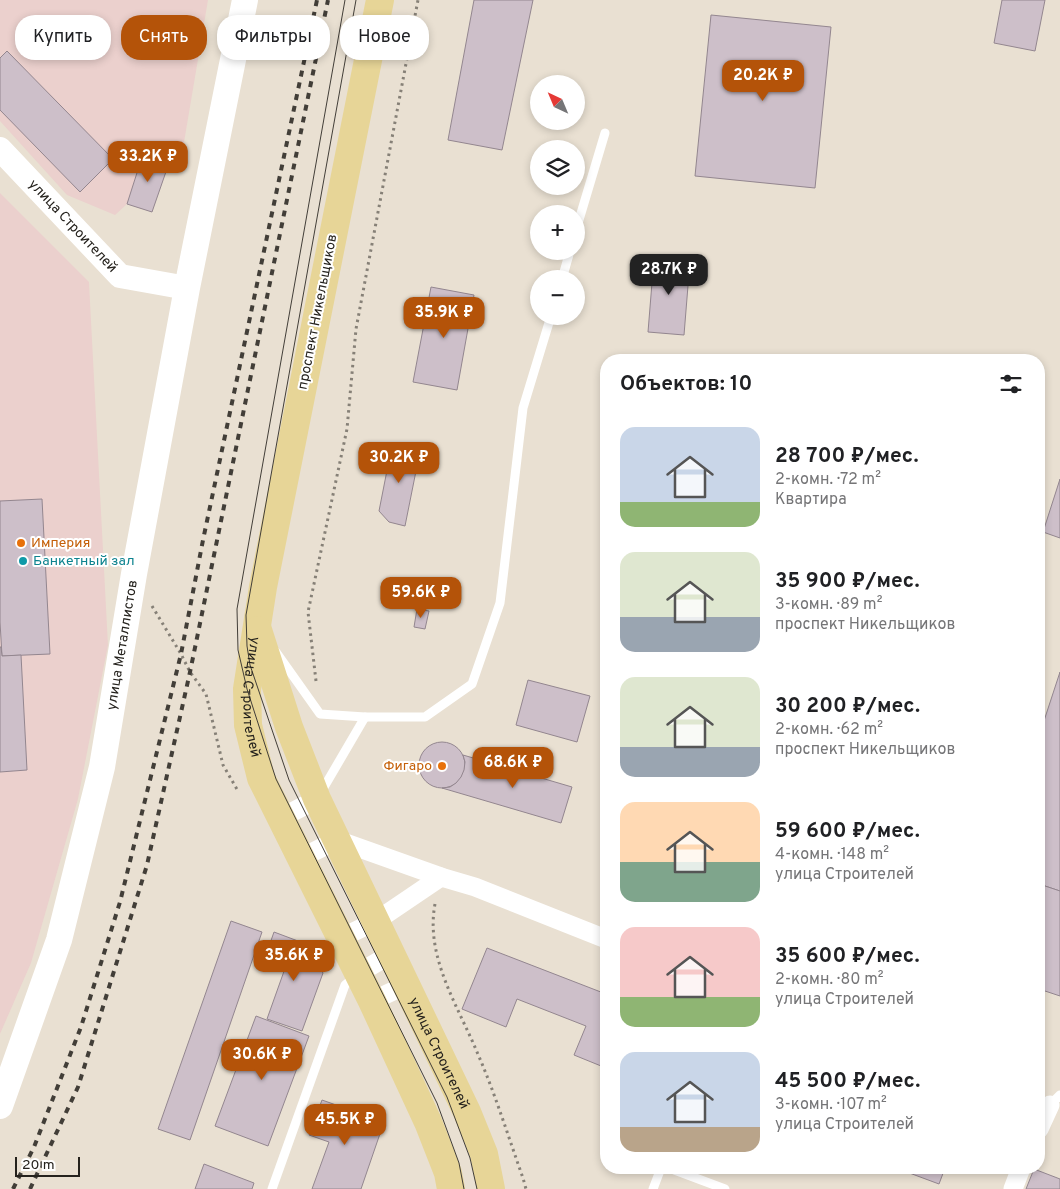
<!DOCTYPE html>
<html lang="ru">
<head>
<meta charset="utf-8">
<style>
	:root { --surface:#fff; --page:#f6f6f6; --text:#202124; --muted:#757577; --accent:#b45309 }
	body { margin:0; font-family:Overpass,sans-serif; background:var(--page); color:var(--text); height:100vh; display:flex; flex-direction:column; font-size:19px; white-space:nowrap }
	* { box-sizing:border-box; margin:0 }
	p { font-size:16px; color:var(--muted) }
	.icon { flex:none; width:28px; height:28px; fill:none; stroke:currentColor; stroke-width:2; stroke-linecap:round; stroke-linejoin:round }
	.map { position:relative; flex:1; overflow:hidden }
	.sheet { position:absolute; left:600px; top:354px; width:445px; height:820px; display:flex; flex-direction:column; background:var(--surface); border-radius:20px; box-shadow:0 2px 8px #0003 }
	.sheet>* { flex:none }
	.hud { position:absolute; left:15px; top:15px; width:475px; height:45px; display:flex; gap:10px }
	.needle { width:32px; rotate:316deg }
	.buttons { position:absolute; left:530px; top:75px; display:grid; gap:10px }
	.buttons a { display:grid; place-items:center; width:55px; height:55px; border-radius:50%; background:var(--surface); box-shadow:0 2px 8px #0003; font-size:25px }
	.scale { position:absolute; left:15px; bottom:12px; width:65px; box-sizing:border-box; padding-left:5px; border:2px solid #25221d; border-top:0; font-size:14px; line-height:18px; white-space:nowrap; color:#25221d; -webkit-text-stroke:4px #fff; paint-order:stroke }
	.price { position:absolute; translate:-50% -42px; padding:0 11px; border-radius:10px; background:var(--accent); color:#fff; font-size:16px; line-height:32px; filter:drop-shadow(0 1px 2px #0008) }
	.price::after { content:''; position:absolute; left:50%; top:30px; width:15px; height:11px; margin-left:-8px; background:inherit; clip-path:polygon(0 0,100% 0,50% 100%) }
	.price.on { background:#222; color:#fff }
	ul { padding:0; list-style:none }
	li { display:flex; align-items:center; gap:15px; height:125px; padding:0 20px }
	li span { display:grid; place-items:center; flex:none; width:140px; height:100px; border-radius:15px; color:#555 }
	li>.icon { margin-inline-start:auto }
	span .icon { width:60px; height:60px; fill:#fffc; stroke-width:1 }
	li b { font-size:21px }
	h2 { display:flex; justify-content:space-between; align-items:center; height:60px; padding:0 20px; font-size:21px }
	.chip { padding:0 18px; border-radius:20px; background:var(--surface); box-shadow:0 2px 8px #0003; font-size:18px; line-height:45px }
	.chip.on { background:var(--accent); color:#fff }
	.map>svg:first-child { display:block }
</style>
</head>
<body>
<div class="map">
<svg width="1060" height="1189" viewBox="0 0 1060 1189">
	<rect width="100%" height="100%" fill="#e9e0d2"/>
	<g fill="#ebd0cd">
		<polygon points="0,0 208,0 180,166 169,163 152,212 127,204 115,215 67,195 0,121"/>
		<polygon points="0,193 89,282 108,645 78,799 31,963 0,1034"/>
	</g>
	<g fill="#cdbfc9" stroke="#93868f">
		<polygon points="474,0 533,0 502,150 448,140"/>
		<polygon points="1002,0 1045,0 1035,51 994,43"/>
		<polygon points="711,15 831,27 815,188 695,176"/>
		<polygon points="7,51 113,159 80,192 0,110 0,58"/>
		<polygon points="143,154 169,163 152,212 127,204"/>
		<polygon points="654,258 690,261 684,335 648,332"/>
		<polygon points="431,287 474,295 457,390 413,382"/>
		<polygon points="392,445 420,451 405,526 389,522 379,511"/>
		<polygon points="1060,479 1060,538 1043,532"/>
		<polygon points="42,499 50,654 2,656 0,622 0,501"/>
		<polygon points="417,609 429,611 425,629 414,627"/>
		<polygon points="0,647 1,647 2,656 21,655 27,770 0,772"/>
		<polygon points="1060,672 1060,891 1039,884 1039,736"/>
		<polygon points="528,680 590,696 577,742 516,725"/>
		<circle cx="442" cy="765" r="23"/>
		<polygon points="463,755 572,787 561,823 442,788 450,787 456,783 461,777 464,770 465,762"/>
		<polygon points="1039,884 1060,891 1060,996 1039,989"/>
		<polygon points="231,921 262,932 190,1140 158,1129"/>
		<polygon points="274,932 306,944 323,973 302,1031 267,1019 288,960 267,952"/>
		<polygon points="487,948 606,994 606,1068 574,1055 586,1026 517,999 506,1027 462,1009"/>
		<polygon points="256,1016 309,1036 268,1146 215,1126"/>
		<polygon points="322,1100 384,1122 361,1189 312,1189 329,1142 309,1135"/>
		<polygon points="204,1164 254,1183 252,1189 195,1189"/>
		<polygon points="896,1168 945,1168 939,1184"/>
		<polygon points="1034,1169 1060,1179 1060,1189 1026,1189"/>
	</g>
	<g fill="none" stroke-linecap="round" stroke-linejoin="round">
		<g stroke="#868077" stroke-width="3" stroke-dasharray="2.5 4" stroke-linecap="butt">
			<polyline points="152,606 181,654 190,672 206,694 223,765 238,791"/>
			<polyline points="316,681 308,612 347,429 356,329 418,0"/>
			<path d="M435,904C425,957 458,1006 477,1052C495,1093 508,1136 523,1178L526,1189"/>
		</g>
		<g stroke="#fff" stroke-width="9">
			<polyline points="576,230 605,133"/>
			<polyline points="562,279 570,251"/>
			<polyline points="276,652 320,714 365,717 425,717 472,684 500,603 523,408 551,316"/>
			<polyline points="320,794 365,717"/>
			<polyline points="1050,1105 1060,1095"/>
			<polyline points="669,1168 725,1189"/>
			<polyline points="272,1189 345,985 355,977"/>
			<polyline points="653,1189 661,1168"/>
		</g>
		<g stroke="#fff" stroke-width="19">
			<polyline points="281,818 317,799"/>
			<polyline points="301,858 337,840 441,877 475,887 606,939"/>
			<polyline points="341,938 376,921 441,877"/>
			<polyline points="359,973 391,954"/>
			<polyline points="372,1001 406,985"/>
			<polyline points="1039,1129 1050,1105"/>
			<polyline points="1013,1189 1021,1168"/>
		</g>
		<path stroke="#fff" stroke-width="24" id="s1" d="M0,149L120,276L187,288"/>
		<path stroke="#fff" stroke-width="26" id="s2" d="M0,1106L59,940L102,767L134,574L187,288L245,0"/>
		<g stroke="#e7d597" stroke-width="28">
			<path id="s3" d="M380,0L263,587L247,689L248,725L261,778L372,1001L428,1122L448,1173L451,1189"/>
			<path id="s4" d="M258,630L289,727L317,799L467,1112L484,1154L491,1189"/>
		</g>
		<g stroke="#423e38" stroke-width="1">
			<polyline points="345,0 237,609 238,650 247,689 276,779 437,1103 459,1163 464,1189"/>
			<polyline points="356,0 246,615 247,646 250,665 289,780 447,1097 470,1158 477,1189"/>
		</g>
		<g stroke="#423e38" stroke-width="4" stroke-dasharray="6 6" stroke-linecap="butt">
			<polyline points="13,1189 34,1147 81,1027 120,902 181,654 203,540 317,0"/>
			<polyline points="30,1189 78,1087 147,865 190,672 328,0"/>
		</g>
	</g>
	<g fill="#e8710a" stroke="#fff" stroke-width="2">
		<circle cx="21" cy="543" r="5"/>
		<circle cx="442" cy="766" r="5"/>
	</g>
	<circle fill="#0f9aa8" stroke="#fff" stroke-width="2" cx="23" cy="561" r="5"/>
	<g text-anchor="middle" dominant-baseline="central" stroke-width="4" stroke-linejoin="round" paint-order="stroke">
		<g font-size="14" fill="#25221d" stroke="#fff">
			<text stroke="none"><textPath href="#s1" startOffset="106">улица Строителей</textPath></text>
			<text transform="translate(318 312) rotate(-79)">проспект Никельщиков</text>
			<text stroke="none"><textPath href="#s2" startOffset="478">улица Металлистов</textPath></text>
			<text stroke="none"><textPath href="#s3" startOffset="710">улица Строителей</textPath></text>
			<text stroke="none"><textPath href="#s4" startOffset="461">улица Строителей</textPath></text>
		</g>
		<g font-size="14" fill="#c56008" stroke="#fff" text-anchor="start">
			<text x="31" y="543">Империя</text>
			<text x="432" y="766" text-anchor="end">Фигаро</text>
		</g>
		<g font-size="14" fill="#0d838f" stroke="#fff" text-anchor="start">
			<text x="33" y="561">Банкетный зал</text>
		</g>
	</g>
</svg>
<div class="buttons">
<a><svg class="needle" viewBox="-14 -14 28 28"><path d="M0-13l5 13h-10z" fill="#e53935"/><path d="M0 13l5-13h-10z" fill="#757577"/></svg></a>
<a><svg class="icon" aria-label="layers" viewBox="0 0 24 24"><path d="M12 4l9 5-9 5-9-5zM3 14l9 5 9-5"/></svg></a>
<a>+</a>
<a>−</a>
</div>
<div class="scale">20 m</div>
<b class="price" style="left:763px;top:102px">20.2K ₽</b>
<b class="price" style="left:148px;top:183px">33.2K ₽</b>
<b class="price on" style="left:669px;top:296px">28.7K ₽</b>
<b class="price" style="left:444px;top:339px">35.9K ₽</b>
<b class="price" style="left:399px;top:484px">30.2K ₽</b>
<b class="price" style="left:421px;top:619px">59.6K ₽</b>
<b class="price" style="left:513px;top:789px">68.6K ₽</b>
<b class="price" style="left:294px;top:982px">35.6K ₽</b>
<b class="price" style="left:262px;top:1081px">30.6K ₽</b>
<b class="price" style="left:345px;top:1146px">45.5K ₽</b>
<div class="hud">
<a class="chip">Купить</a>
<a class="chip on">Снять</a>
<a class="chip">Фильтры</a>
<a class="chip">Новое</a>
</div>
<section class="sheet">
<h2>Объектов: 10<svg class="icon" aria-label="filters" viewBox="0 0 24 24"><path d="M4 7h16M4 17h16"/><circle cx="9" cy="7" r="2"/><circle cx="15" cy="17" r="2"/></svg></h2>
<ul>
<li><span style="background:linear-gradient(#c9d6e8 75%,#8fb573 0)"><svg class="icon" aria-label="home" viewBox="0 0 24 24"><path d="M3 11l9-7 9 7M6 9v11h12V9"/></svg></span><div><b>28 700 ₽/мес.</b><p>2-комн. · 72 m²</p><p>Квартира</p></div></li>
<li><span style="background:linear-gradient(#dfe7d0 65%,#9aa5b1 0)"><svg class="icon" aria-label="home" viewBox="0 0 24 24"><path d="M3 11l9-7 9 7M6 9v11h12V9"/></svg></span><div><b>35 900 ₽/мес.</b><p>3-комн. · 89 m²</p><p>проспект Никельщиков</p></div></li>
<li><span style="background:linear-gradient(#dfe7d0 70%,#9aa5b1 0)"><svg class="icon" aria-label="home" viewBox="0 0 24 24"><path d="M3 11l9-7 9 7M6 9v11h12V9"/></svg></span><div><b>30 200 ₽/мес.</b><p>2-комн. · 62 m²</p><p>проспект Никельщиков</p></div></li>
<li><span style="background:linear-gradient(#ffd9b3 60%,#7fa58c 0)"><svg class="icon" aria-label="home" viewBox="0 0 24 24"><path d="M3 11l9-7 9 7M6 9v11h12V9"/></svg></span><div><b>59 600 ₽/мес.</b><p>4-комн. · 148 m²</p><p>улица Строителей</p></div></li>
<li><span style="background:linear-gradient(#f6c9c9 70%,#8fb573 0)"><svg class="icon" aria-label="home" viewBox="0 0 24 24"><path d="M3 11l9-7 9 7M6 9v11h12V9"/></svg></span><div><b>35 600 ₽/мес.</b><p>2-комн. · 80 m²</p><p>улица Строителей</p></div></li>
<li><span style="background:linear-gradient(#c9d6e8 75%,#b9a48a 0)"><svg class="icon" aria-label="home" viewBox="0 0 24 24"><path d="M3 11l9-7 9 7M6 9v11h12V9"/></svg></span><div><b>45 500 ₽/мес.</b><p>3-комн. · 107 m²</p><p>улица Строителей</p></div></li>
</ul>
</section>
</div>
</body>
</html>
